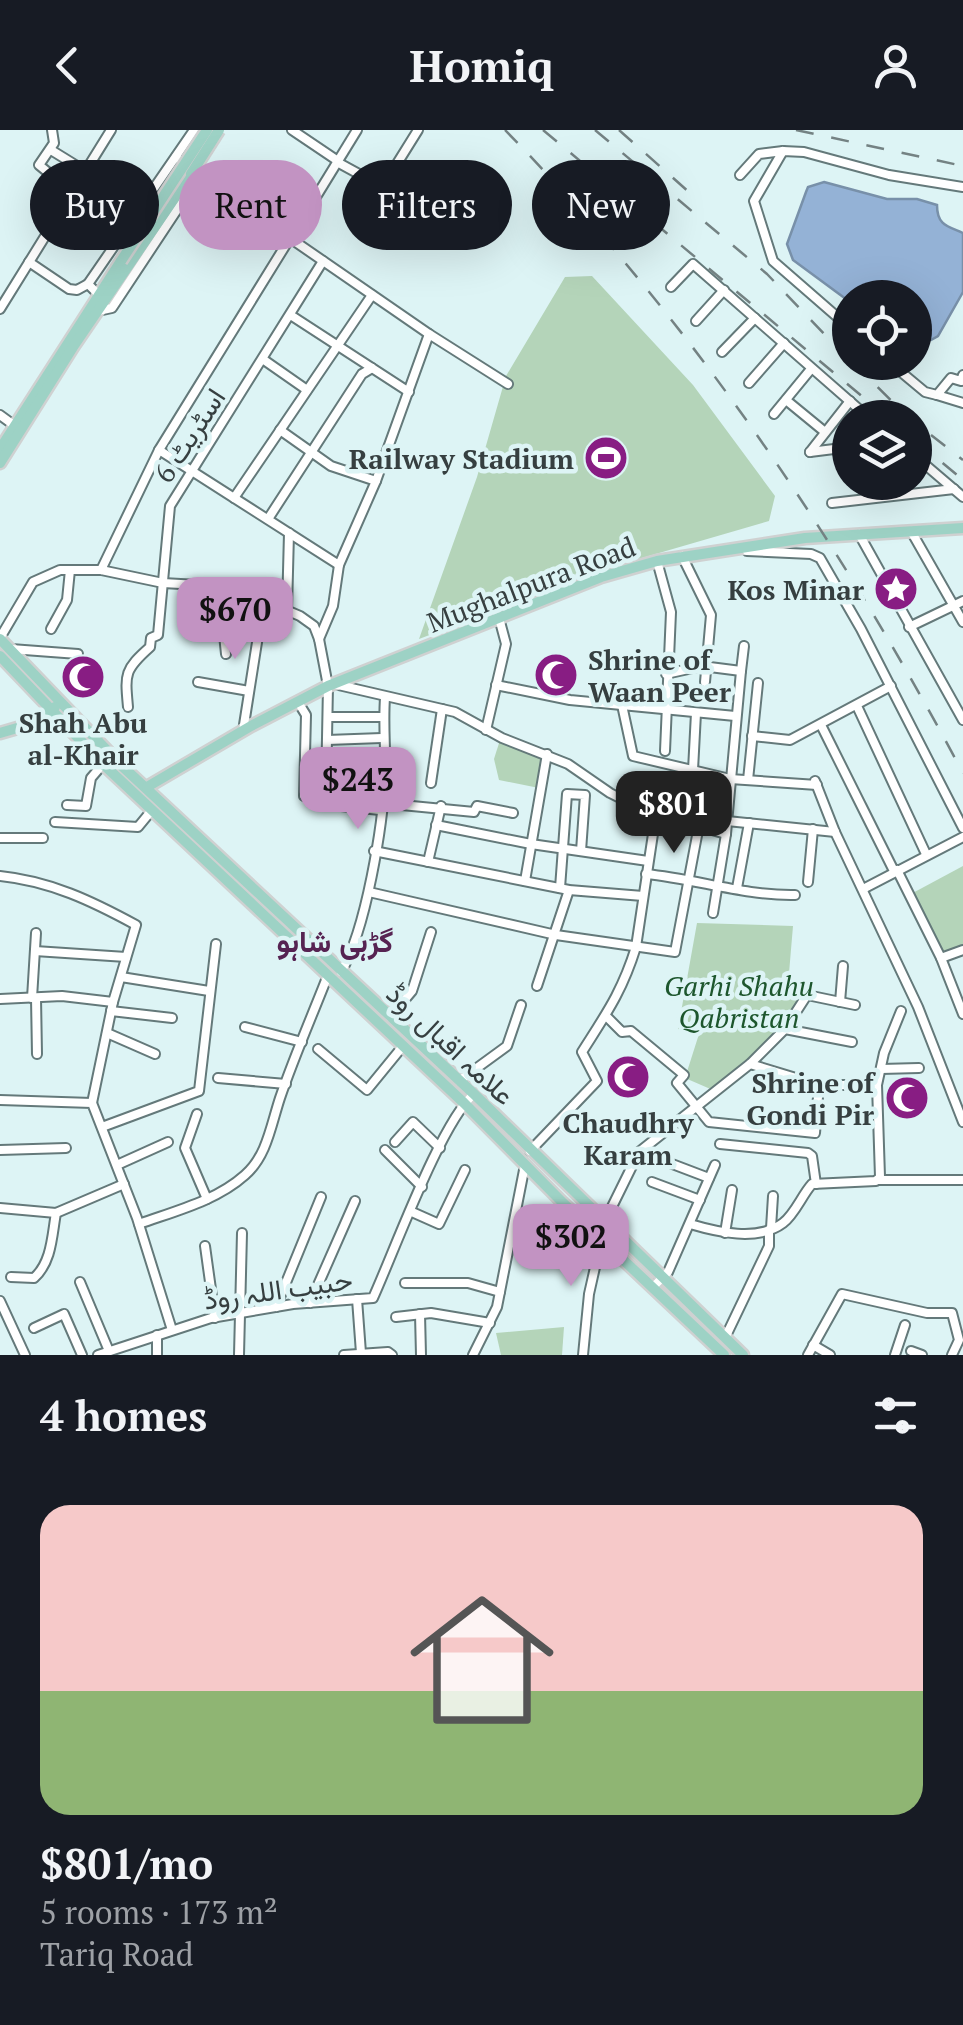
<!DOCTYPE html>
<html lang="en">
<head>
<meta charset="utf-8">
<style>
	:root { --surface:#171b24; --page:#242831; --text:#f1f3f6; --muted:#9ea1a6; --accent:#c293c2 }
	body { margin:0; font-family:"PT Serif",Vazirmatn,serif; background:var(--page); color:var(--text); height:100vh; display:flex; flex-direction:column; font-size:38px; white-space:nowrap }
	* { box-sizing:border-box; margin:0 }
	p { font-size:32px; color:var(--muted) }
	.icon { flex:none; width:55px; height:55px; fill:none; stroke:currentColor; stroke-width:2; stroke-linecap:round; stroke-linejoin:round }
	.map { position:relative; height:1225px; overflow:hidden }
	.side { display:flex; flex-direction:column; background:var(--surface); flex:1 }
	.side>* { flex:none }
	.guide { position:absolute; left:30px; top:30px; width:905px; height:90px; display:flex; gap:20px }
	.buttons { position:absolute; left:832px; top:150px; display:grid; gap:20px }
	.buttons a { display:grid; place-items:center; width:100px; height:100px; border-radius:50%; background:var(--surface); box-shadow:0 10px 40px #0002; font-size:50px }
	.price { position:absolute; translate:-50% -85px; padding:0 22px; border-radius:20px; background:var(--accent); color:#111; font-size:32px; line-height:65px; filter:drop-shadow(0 2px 5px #0008) }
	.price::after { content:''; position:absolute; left:50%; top:60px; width:30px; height:22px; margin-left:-15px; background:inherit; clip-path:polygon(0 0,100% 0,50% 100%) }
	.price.selected { background:#222; color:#fff }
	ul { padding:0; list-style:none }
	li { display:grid; align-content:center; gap:20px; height:530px; padding:0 40px }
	li span { display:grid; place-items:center; height:310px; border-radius:30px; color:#555 }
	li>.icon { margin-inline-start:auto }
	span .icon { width:180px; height:180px; fill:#fffc; stroke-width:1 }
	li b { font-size:42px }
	h2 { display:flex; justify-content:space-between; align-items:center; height:120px; padding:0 40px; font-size:42px }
	.pill { padding:0 35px; border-radius:45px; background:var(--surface); box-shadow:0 10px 40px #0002; font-size:35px; line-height:90px }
	.pill.selected { background:var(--accent); color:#111 }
	header { display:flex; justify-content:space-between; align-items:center; height:130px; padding:0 40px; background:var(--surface); font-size:45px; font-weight:700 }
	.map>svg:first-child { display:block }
</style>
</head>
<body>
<header><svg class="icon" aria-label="back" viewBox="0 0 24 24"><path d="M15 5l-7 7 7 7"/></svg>Homiq<svg class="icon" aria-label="person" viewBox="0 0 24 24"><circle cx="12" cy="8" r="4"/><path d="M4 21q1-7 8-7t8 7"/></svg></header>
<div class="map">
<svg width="963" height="1225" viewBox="0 0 963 1225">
	<rect width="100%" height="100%" fill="#ddf4f5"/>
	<g fill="#b4d4b9">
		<polygon points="592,146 693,255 775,366 769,391 604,439 419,509 477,347 506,246 565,147"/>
		<polygon points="500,610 547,624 539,658 499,650 494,629"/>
		<polygon points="963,736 963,819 941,828 909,765"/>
		<polygon points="697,793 793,796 788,855 807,865 785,899 715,961 685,948 699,904 678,899"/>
		<polygon points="564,1197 562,1225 501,1225 496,1203"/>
	</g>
	<path fill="#94b2d6" stroke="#7890a9" stroke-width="2.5" d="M824,52L887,69H917L937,75C937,95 947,96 963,103V162L938,206L931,210L915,208V168H850V172L793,130L787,114L806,62L808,57Z"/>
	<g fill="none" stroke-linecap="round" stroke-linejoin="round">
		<defs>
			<g id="minor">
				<polyline points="52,0 54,13 39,35 72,62"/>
				<polyline points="292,0 338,31"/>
				<polyline points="51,20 85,41"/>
				<polyline points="783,21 754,71 773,131 850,198"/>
				<polyline points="176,27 189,37"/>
				<polyline points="337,32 381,56 385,53 418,0"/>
				<polyline points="740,45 759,24 783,21 804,22 889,45 963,57"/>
				<polyline points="200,46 429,204 508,254"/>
				<polyline points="303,88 357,0"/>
				<polyline points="29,132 69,159 77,160 88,154"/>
				<polyline points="671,157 693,134 869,288"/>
				<polyline points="97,163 88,154 194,0"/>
				<polyline points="0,179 111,0"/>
				<polyline points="98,181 112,178 200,45"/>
				<polyline points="292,186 409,262"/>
				<polyline points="696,191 724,160"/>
				<polyline points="722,222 755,188"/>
				<polyline points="264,230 307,260"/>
				<polyline points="889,232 925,262 937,265 951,248 961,251 963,245"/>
				<polyline points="749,253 784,213"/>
				<polyline points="937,265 963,273"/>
				<polyline points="786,270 825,302"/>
				<polyline points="774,284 811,239"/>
				<polyline points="0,285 15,296"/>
				<polyline points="280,300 331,336 376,351"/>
				<polyline points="159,320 339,435"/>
				<polyline points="810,322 850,271"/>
				<polyline points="810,322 850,317"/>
				<polyline points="915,326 963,367"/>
				<polyline points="234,368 372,165"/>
				<polyline points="832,373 954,359"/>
				<polyline points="268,389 362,244 372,238"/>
				<polyline points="911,401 963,492"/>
				<polyline points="859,404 963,590"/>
				<polyline points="747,421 811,424 820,428 861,499 963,698"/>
				<polyline points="682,426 711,485 705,552"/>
				<polyline points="657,431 671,482 665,621"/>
				<polyline points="101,440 159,320 290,108"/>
				<polyline points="287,480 289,403"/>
				<polyline points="909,497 963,471"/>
				<polyline points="51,499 67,470 70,440"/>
				<polyline points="0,508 33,452 60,440 101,440 163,453 251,458 267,472 300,486 314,496 319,509 328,556 326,660"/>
				<polyline points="319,509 333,476 339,435 376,351 429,204"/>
				<polyline points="11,519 78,524"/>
				<polyline points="226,524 223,495 233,455"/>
				<polyline points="666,544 702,536 741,541 744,516"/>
				<polyline points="198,552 249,561"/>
				<polyline points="334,554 455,582 502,608 568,634 610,663 646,681 726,704"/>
				<polyline points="496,555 570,570 735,586"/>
				<polyline points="298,572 306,585 304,666 322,674 380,680"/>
				<polyline points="622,575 633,626 730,649 817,655"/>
				<polyline points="857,576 926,724"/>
				<path d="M128,577C125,544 124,540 150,517L151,508L158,505L170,376L323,131"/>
				<polyline points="328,587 384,587"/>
				<polyline points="821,595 894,741"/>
				<polyline points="486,600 506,514 499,488"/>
				<polyline points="243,601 264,468"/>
				<polyline points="752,606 790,610 891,556"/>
				<polyline points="327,610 382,608"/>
				<polyline points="693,640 696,583"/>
				<polyline points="327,644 385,645"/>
				<polyline points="748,650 758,553"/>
				<polyline points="815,651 835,702 918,877 963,992"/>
				<polyline points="431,653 442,579"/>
				<polyline points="381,673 474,682 477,676 513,683"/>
				<polyline points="67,675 86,676 91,648 103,634"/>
				<polyline points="727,691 835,702"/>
				<polyline points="55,692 138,697 152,680"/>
				<polyline points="436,695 531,714 648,731"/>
				<polyline points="0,708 43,708"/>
				<polyline points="374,721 569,760 643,766"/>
				<polyline points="428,732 441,676"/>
				<polyline points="897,740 941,828 963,884"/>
				<path d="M646,744C696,749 746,766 795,765"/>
				<path d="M0,746C50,751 92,771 136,795L113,872L92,973"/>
				<polyline points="525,751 547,624"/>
				<polyline points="808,752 813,699"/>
				<polyline points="560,758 567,664 585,665 581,721"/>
				<polyline points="737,758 749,693"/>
				<polyline points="863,759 963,707"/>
				<polyline points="369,762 556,805 675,822 699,695 711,645"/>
				<polyline points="713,783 726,704 741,541"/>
				<polyline points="35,821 126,827"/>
				<polyline points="941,828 963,820"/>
				<path d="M341,842C366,800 383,695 385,646C386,620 383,595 385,568"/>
				<polyline points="121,847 209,861"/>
				<polyline points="537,856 569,760"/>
				<polyline points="32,868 36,803"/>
				<polyline points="36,868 37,924"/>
				<polyline points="0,869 62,866 113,872"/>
				<polyline points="840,872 843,836"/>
				<polyline points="111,881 172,888"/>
				<polyline points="390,887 412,861 431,802"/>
				<polyline points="607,887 622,902 631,901 684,945 677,953 709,992 815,1003 819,955"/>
				<polyline points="245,897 302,912"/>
				<polyline points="785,899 852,912"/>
				<polyline points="107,903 155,924"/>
				<polyline points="318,919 367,960 403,916"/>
				<polyline points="881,939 919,938"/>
				<polyline points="218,948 286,954"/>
				<polyline points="459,951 507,916 521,875"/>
				<polyline points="877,955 884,923 901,881"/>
				<polyline points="0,970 92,973 137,1088 172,1200"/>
				<polyline points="197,984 185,1018 207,1069"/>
				<polyline points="102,997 199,961 216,814"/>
				<polyline points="395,1012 413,992 440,1018"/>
				<polyline points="720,1014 808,1023 812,1026 816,1054"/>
				<polyline points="0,1020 66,1018"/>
				<polyline points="385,1020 422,1057"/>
				<path d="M530,1021L597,951L582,922C606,884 622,862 636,817L656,684"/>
				<polyline points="659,1029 709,1048"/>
				<polyline points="117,1035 168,1012"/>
				<polyline points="877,1050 963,1050"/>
				<polyline points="652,1052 700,1070"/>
				<polyline points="0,1078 56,1083 124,1054"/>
				<polyline points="412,1082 439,1094 465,1040"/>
				<polyline points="604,1093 639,1022 750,934 785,899 807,865 855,875"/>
				<path d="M139,1094C175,1081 216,1071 245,1045C267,1026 271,995 280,968C294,927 312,886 328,845"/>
				<path d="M690,1094C717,1102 758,1112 783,1093C795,1084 802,1065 812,1054L876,1051L880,1047L877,955H819L750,934"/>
				<polyline points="771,1098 773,1066"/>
				<polyline points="725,1103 732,1060"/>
				<polyline points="205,1116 215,1188"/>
				<path d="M11,1147L34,1148C52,1132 52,1105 56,1083"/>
				<polyline points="80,1152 109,1221"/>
				<polyline points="405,1153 468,1153 500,1162"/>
				<polyline points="653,1157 668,1142 715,1035"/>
				<polyline points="357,1169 361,1223"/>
				<polyline points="0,1171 25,1225"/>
				<polyline points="310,1173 355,1071"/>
				<polyline points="276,1177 321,1067"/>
				<polyline points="420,1184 421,1225"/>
				<polyline points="396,1187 431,1183 490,1193"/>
				<polyline points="34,1198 64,1184 82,1225"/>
				<polyline points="157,1205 157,1225"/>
				<polyline points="725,1208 769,1116 769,1100"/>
				<polyline points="813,1215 830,1225"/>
				<polyline points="911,1221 922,1225"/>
				<path d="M98,1225L211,1188L293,1174L373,1168C394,1122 441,992 474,964"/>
				<polyline points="239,1225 242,1103"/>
				<polyline points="344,1225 388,1222 392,1225"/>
				<polyline points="473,1225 497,1177 525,1035"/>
				<polyline points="583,1225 589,1164 600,1115 604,1110"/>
				<polyline points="808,1225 842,1164 927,1183 952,1183 959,1210 952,1225"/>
				<polyline points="895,1225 905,1195"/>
			</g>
			<g id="major">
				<polyline points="0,319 121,131"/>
				<polyline points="0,333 73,217 191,44"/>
				<polyline points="0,509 122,636 474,964 743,1225"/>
				<polyline points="0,526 103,634 464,973 563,1073 724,1225"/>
				<polyline points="0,603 38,592 55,577"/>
				<polyline points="147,657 251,596 328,556 601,447 657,431 805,408 963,398"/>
			</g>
		</defs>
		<use href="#minor" stroke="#64797a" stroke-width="12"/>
		<use href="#major" stroke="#cfd1d1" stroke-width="15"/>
		<use href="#minor" stroke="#fff" stroke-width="8"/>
		<use href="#major" stroke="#9dd2c5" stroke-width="10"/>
		<g stroke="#748283" stroke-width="2.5" stroke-dasharray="18 18" stroke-linecap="butt">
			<path d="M505,0C691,190 838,409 963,643"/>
			<polyline points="543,0 888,288"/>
			<polyline points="595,0 767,144 850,231"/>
			<polyline points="619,0 690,63"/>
			<polyline points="796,0 963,36"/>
			<polyline points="852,232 909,288"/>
			<polyline points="931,305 963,330"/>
			<polyline points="915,310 963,350"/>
		</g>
		<defs>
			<g id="major-bridge">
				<polyline points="191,44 219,0"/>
				<polyline points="121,131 207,0"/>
			</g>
		</defs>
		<use href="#major-bridge" stroke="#cfd1d1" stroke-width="15" stroke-linecap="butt"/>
		<use href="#major-bridge" stroke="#9dd2c5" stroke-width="10"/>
	</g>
	<defs>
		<symbol id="stadium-disc" viewBox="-11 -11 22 22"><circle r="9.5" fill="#881d83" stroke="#ddf4f5"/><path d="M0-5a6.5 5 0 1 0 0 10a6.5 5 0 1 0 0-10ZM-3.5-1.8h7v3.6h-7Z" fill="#fff"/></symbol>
		<symbol id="sight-disc" viewBox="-11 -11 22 22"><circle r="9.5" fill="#881d83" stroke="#ddf4f5"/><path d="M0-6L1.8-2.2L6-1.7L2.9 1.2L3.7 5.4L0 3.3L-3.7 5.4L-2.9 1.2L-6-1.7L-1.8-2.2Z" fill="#fff"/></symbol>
		<symbol id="mosque-disc" viewBox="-11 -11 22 22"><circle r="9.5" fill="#881d83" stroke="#ddf4f5"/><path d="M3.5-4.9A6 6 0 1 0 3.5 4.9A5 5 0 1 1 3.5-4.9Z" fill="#fff"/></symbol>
	</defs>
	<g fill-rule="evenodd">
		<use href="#stadium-disc" x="581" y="303" width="50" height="50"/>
		<use href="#sight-disc" x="871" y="434" width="50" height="50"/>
		<use href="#mosque-disc" x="531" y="520" width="50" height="50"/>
		<use href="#mosque-disc" x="58" y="522" width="50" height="50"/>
		<use href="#mosque-disc" x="603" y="922" width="50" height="50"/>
		<use href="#mosque-disc" x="882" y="943" width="50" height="50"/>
	</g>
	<g text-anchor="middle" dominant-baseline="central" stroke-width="9" stroke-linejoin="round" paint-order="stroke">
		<g font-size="28" fill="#363f40" stroke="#ddf4f5">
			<text transform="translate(189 305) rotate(-57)">اسٹریٹ 6</text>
			<text transform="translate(531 454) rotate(-21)">Mughalpura Road</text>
			<text transform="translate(451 914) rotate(43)">علامہ اقبال روڈ</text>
			<text transform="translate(278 1159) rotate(-8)">حبیب اللہ روڈ</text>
		</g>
		<g font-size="28" font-weight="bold" fill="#363f40" stroke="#ddf4f5" text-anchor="end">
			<text x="574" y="328">Railway Stadium</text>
			<text x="864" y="459">Kos Minar</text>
			<text x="588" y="529" text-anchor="start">Shrine of<tspan x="588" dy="32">Waan Peer</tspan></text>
			<text x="83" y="592" text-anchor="middle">Shah Abu<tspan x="83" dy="32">al-Khair</tspan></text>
			<text x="874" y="952">Shrine of<tspan x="874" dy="32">Gondi Pir</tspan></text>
			<text x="628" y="992" text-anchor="middle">Chaudhry<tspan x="628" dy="32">Karam</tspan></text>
		</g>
		<g font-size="28" font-style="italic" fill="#1d562d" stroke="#ddf4f5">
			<text x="739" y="855">Garhi Shahu<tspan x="739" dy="32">Qabristan</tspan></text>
		</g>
		<g font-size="30" font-weight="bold" fill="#562352" stroke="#ddf4f5">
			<text x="335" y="811">گڑہی شاہو</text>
		</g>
	</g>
</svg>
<div class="buttons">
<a><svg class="icon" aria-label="locate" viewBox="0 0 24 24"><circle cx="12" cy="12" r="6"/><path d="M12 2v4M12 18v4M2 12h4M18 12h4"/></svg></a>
<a><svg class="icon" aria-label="layers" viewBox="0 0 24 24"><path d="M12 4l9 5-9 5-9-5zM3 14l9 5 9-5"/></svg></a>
</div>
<b class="price" style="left:235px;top:532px">$670</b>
<b class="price" style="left:358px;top:702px">$243</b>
<b class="price selected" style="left:674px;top:726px">$801</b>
<b class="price" style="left:571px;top:1159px">$302</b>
<div class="guide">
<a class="pill">Buy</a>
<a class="pill selected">Rent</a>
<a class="pill">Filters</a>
<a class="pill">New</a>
</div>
</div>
<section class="side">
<h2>4 homes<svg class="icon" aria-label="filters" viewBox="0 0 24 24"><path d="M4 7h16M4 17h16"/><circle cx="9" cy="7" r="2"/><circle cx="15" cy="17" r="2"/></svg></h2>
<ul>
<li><span style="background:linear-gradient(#f6c9c9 60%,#8fb573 0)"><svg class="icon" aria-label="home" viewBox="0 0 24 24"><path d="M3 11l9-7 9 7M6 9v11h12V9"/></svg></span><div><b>$801/mo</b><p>5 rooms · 173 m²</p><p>Tariq Road</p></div></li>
</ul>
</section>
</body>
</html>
